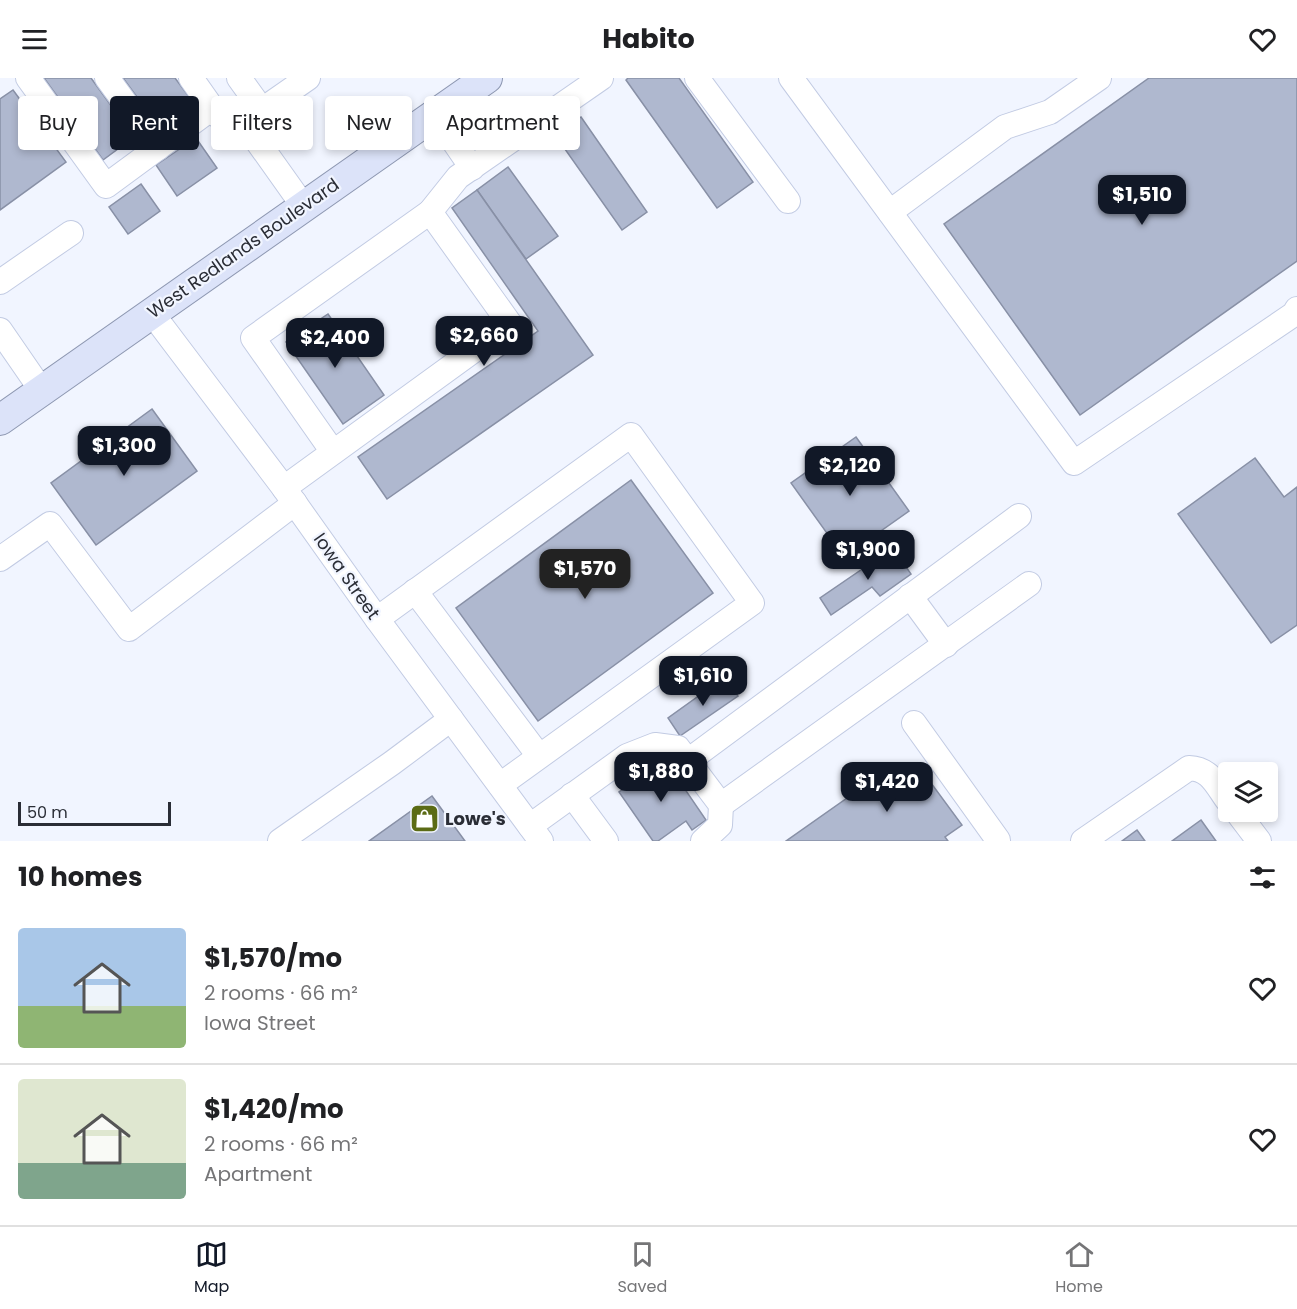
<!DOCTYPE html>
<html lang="en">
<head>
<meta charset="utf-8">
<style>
	:root { --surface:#fff; --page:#f6f6f6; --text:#202124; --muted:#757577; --line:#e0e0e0; --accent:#111827 }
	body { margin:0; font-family:Poppins,sans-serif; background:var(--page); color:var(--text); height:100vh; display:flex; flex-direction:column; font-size:22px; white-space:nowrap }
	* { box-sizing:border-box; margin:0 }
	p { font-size:20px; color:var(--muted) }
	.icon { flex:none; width:33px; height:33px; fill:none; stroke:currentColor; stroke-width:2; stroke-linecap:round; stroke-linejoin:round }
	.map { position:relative; height:763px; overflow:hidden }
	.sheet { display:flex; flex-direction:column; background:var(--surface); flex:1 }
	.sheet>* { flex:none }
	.top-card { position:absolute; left:18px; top:18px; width:600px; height:54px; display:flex; gap:12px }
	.controls { position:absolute; left:1218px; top:684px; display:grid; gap:12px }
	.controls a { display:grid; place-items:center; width:60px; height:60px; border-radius:6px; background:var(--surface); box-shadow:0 3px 9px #0003; font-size:30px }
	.scale { position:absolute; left:18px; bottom:15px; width:153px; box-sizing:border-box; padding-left:6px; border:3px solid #2a2d36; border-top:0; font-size:16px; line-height:21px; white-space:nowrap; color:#2a2d36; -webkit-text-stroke:4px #f1f5ff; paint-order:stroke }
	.price { position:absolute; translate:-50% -51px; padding:0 14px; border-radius:12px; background:var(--accent); color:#fff; font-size:20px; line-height:39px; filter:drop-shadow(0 2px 3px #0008) }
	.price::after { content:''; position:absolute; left:50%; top:36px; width:18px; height:14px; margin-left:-9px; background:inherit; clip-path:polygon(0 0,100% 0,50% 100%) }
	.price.current { background:#222; color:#fff }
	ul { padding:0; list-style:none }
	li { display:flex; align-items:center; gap:18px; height:150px; padding:0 18px }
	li+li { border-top:2px solid var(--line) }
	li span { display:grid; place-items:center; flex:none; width:168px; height:120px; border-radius:6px; color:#555 }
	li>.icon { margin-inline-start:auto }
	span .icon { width:72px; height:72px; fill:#fffc; stroke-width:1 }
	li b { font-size:26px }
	h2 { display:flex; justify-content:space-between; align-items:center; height:72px; padding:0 18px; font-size:26px }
	.tag { padding:0 21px; border-radius:6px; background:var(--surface); box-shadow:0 3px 9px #0003; font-size:21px; line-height:54px }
	.tag.current { background:var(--accent); color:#fff }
	header { display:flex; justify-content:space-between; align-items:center; height:78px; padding:0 18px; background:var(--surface); font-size:27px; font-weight:700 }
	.tabs { display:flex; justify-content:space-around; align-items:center; height:84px; border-top:2px solid var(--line); background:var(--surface); font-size:16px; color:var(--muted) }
	.tabs a { display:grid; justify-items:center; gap:3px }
	.tabs .current { color:var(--accent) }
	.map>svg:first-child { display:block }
</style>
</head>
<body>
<header><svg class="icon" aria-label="menu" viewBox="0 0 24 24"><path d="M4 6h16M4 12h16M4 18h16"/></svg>Habito<svg class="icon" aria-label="heart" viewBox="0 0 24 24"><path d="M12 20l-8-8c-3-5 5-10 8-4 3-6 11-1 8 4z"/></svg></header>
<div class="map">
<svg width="1297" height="763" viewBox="0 0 1297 763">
	<rect width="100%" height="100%" fill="#f1f5ff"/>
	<g fill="#afb8cf" stroke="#8890a6" stroke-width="1.5">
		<polygon points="44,0 91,0 134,59 103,82"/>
		<polygon points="123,0 175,0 190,20 156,45"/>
		<polygon points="628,0 679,0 753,104 717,130 626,2"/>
		<polygon points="1149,0 1297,0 1297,183 1080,337 944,146"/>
		<polygon points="13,12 66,84 0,132 0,21"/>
		<polygon points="581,39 647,134 622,152 555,57"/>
		<polygon points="196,60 217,90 177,118 156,87"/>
		<polygon points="508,89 558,158 526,181 477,112"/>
		<polygon points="141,106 160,133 128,156 109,129"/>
		<polygon points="477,112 593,277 387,421 358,379 538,253 452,130"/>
		<polygon points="328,236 384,317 343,346 286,264"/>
		<polygon points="152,331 197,393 96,467 51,405"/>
		<polygon points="856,359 909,433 844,479 791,405"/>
		<polygon points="1255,380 1284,419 1297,409 1297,547 1271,565 1178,436"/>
		<polygon points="631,402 713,515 538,643 456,530"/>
		<polygon points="893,470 911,496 880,518 872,509 831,537 820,520"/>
		<polygon points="725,599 738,618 680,658 668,640"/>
		<polygon points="665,682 706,742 692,752 686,743 658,763 653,763 619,714"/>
		<polygon points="894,687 904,701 920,690 962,747 945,759 948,763 786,763"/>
		<polygon points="432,718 465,763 369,763"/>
		<polygon points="1201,742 1216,763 1172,763"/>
		<polygon points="1137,752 1145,763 1122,763"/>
	</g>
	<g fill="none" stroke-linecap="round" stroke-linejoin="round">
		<defs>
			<g id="minor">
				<polyline points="28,0 106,108 212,30"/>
				<polyline points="107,0 158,70"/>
				<polyline points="191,0 217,37 245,46"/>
				<polyline points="239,0 262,32 308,0"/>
				<polyline points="697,0 788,123"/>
				<polyline points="791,0 1074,385 1294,236 1297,231"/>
				<polyline points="262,32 245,46 304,129"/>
				<polyline points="435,36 472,90"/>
				<polyline points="890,134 1005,49 1050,34 1099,0"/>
				<polyline points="0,204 71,155"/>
				<polyline points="151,234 284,410 377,541 541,763"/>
				<polyline points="0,252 42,313"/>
				<polyline points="333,374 253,260 430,134"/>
				<polyline points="284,410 510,246 430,134 458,99 601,0"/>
				<polyline points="0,481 50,446 129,551 295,425"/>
				<polyline points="415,513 539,678"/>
				<polyline points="910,518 946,567"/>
				<polyline points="377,541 631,357 752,525 500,707"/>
				<polyline points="914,645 998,762 997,763"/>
				<polyline points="688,683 1019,438"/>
				<polyline points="572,717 606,763"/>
				<polyline points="721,727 1029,506"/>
				<polyline points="1237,734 1259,763"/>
				<polyline points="530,748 627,678 655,667 678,670 721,727 720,747 703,763"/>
				<polyline points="280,763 392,685 451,641"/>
				<path d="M1083,763L1189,690C1211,691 1216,707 1228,723"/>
			</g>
			<polyline id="major" points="0,342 487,0"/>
		</defs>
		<use href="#minor" stroke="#c2cbe3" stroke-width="26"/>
		<use href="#major" stroke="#8e98b2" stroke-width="32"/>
		<use href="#minor" stroke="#fff" stroke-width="24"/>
		<use href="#major" stroke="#dce3f9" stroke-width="30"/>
	</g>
	<defs>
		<symbol id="shop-square" viewBox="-11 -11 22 22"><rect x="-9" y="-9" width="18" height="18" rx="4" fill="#5b6b15" stroke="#f1f5ff"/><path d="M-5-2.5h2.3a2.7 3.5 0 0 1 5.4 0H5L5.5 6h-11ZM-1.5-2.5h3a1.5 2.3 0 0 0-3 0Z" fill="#fff"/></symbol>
	</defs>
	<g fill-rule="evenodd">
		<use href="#shop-square" x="408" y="724" width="33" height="33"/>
	</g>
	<g text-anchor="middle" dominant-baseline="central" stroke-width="4.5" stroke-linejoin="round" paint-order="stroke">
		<g font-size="18" fill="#2a2d36" stroke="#f1f5ff">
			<text transform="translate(243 170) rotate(-35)">West Redlands Boulevard</text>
			<text transform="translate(347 498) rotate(55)">Iowa Street</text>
		</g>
		<g font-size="18" font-weight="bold" fill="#2a2d36" stroke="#f1f5ff" text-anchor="start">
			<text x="445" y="740">Lowe's</text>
		</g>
	</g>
</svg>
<div class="controls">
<a><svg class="icon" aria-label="layers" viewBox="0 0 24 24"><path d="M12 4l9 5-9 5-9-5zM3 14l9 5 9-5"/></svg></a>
</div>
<div class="scale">50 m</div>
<b class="price" style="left:1142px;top:148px">$1,510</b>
<b class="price" style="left:484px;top:289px">$2,660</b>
<b class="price" style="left:335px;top:291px">$2,400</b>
<b class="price" style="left:124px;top:399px">$1,300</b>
<b class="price" style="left:850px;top:419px">$2,120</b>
<b class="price" style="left:868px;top:503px">$1,900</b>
<b class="price current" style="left:585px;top:522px">$1,570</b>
<b class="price" style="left:703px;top:629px">$1,610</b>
<b class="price" style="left:661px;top:725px">$1,880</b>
<b class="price" style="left:887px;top:735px">$1,420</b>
<div class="top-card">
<a class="tag">Buy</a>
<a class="tag current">Rent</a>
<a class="tag">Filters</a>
<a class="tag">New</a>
<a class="tag">Apartment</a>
</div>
</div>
<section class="sheet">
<h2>10 homes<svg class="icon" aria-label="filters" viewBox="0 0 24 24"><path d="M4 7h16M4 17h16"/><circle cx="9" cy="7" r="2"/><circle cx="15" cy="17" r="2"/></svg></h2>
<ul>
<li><span style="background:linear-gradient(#a9c7e8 65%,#8fb573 0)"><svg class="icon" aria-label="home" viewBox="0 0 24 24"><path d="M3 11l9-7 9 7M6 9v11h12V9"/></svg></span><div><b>$1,570/mo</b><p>2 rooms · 66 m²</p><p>Iowa Street</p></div><svg class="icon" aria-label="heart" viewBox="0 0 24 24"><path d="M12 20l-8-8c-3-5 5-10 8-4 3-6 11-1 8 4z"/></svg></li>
<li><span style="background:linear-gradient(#dfe7d0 70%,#7fa58c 0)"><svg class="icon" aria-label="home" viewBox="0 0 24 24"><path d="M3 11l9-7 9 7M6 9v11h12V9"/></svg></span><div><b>$1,420/mo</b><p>2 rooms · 66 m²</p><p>Apartment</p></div><svg class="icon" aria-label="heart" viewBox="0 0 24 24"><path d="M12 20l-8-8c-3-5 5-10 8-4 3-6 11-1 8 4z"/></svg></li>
</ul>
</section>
<nav class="tabs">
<a class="current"><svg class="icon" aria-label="map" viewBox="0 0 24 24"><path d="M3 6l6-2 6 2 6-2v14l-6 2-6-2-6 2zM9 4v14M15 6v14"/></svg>Map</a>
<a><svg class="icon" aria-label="saved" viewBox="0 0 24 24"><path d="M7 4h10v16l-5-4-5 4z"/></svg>Saved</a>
<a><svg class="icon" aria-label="home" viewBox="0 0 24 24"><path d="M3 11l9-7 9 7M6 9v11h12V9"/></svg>Home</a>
</nav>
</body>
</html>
